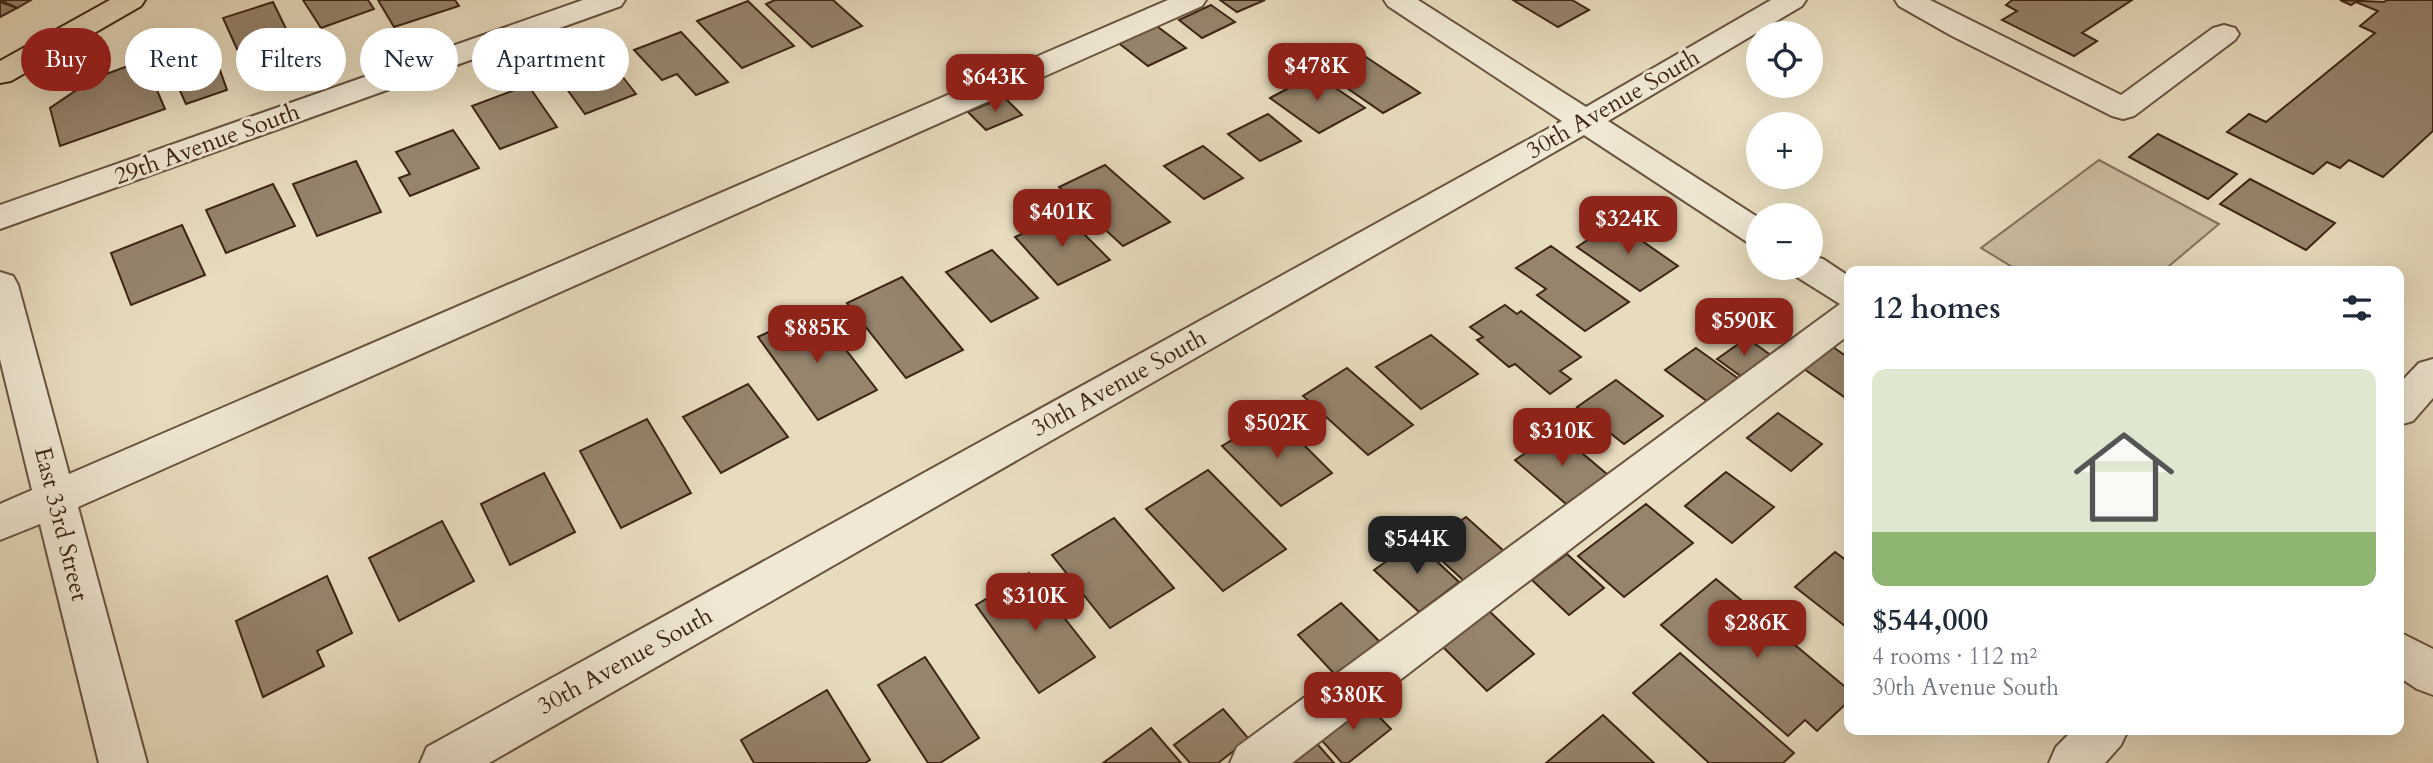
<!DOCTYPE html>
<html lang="en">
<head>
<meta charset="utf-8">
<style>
	:root { --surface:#fff; --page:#f6f6f7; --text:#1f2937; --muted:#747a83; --accent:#8f2418 }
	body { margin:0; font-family:Cardo,serif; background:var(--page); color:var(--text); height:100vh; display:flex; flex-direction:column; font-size:26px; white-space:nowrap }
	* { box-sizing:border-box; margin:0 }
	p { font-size:23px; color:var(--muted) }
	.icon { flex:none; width:38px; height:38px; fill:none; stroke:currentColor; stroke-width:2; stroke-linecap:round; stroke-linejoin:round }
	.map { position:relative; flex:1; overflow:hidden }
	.side { position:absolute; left:1844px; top:266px; width:560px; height:469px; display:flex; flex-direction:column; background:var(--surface); border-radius:14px; box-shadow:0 7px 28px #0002 }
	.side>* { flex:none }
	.top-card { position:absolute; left:21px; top:28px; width:665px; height:63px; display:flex; gap:14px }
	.controls { position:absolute; left:1746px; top:21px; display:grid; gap:14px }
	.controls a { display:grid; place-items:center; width:77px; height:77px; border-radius:50%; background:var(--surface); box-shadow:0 7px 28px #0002; font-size:35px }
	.price { position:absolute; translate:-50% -60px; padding:0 16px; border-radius:14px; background:var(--accent); color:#fff; font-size:23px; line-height:46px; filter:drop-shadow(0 2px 4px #0008) }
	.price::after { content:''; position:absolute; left:50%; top:42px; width:21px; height:16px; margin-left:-10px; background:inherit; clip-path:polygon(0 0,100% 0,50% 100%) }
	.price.selected { background:#222; color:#fff }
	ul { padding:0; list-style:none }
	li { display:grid; align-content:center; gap:14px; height:371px; padding:0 28px }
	li span { display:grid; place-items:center; height:217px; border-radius:14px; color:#555 }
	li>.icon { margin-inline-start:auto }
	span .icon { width:126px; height:126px; fill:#fffc; stroke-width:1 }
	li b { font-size:30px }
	h2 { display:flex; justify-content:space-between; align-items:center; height:84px; padding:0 28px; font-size:30px }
	.pill { padding:0 24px; border-radius:32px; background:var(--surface); box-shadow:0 7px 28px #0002; font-size:24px; line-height:63px }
	.pill.selected { background:var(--accent); color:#fff }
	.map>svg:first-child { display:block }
</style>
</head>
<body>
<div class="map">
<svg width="2433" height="763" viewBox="0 0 2433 763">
	<rect width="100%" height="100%" fill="#e8dcbe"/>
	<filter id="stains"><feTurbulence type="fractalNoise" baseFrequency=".00286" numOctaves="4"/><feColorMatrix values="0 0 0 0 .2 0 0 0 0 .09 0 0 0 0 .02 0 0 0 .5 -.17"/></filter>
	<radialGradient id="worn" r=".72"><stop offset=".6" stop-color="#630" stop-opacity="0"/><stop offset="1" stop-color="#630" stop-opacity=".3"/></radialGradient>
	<polygon fill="#cbbda1" stroke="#84715b" stroke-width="2" points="2099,160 2219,224 2163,271 2019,271 1981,248"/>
	<g fill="#96846d" stroke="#3d2515" stroke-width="2">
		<polygon points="0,0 31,0 17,8"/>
		<polygon points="303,0 368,0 374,9 321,28"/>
		<polygon points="378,0 455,0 459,6 394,27"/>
		<polygon points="775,0 833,0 862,26 812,47 766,4"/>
		<polygon points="1220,0 1265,0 1237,12"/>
		<polygon points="1513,0 1572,0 1589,10 1558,27"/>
		<polygon points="2012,0 2132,0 2082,33 2097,41 2074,56 2002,20 2017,11 2006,5"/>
		<polygon points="2340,0 2384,2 2387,0 2433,0 2433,131 2383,177 2349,160 2340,168 2327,162 2313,174 2227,132 2249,114 2266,122 2375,33 2360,26 2378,11 2356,2 2351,5"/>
		<polygon points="748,1 794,46 742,68 697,21"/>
		<polygon points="0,2 17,8 0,17"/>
		<polygon points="273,2 288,33 237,49 223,18"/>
		<polygon points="1211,5 1235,22 1202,38 1179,20"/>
		<polygon points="1154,24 1186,48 1148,66 1116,41"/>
		<polygon points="681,32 728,82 696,95 677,74 662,80 634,50"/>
		<polygon points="1363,55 1420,93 1383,113 1327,74"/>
		<polygon points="144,60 165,109 60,146 50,108 93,79"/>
		<polygon points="611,62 636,94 585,114 561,81"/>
		<polygon points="220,70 227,90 186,104 177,84"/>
		<polygon points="1315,74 1365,108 1319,133 1270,98"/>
		<polygon points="528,85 557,127 500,149 472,106"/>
		<polygon points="1004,97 1022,115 986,130 968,112"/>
		<polygon points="1268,114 1301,141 1260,161 1228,134"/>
		<polygon points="453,130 479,168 410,196 399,178 410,174 396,152"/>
		<polygon points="2158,134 2237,174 2208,199 2129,157"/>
		<polygon points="1203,146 1243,178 1204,199 1164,166"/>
		<polygon points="356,161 381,212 317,236 293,184"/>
		<polygon points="1105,165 1170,222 1123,246 1059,187"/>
		<polygon points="2250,179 2335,223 2306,250 2220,204"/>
		<polygon points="273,184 295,226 226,253 206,210"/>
		<polygon points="1064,214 1110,260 1058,285 1015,237"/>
		<polygon points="1615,222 1678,266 1640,291 1577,247"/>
		<polygon points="182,225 205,275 131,305 111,253"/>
		<polygon points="1551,246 1629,302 1585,331 1537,295 1546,289 1516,268"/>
		<polygon points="992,250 1038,298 991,322 946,272"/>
		<polygon points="902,277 963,350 906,378 847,303"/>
		<polygon points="1505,305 1517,314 1521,311 1581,357 1560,371 1571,379 1550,394 1515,364 1509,367 1477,340 1483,337 1470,327"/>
		<polygon points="815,310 877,390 818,420 758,337"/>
		<polygon points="1431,335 1478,374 1421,409 1376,367"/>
		<polygon points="1747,338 1772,356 1742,377 1717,359"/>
		<polygon points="1833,347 1850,359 1850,401 1804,369"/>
		<polygon points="1696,348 1739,379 1708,402 1665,370"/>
		<polygon points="1347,368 1413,425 1368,455 1303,396"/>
		<polygon points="1616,380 1663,416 1624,444 1577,407"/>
		<polygon points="748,384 788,437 721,473 683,417"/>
		<polygon points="1778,413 1822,444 1791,471 1747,438"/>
		<polygon points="1274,415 1332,473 1281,506 1222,446"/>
		<polygon points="647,419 691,493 621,528 580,451"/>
		<polygon points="1557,432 1608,475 1566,504 1515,460"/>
		<polygon points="1208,470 1286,549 1223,591 1146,509"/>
		<polygon points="1726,472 1774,507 1732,543 1685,506"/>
		<polygon points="544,473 575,532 510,565 481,504"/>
		<polygon points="1646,504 1693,543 1624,597 1578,556"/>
		<polygon points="1466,517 1505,552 1464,581 1426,546"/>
		<polygon points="1114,518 1174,588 1110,628 1052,555"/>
		<polygon points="442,521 474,581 399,621 369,558"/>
		<polygon points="1415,541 1459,582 1419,612 1374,570"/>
		<polygon points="1835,552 1850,563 1850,630 1795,587"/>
		<polygon points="1567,554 1604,588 1569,615 1532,580"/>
		<polygon points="1029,573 1095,657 1039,693 976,605"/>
		<polygon points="327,576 352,633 317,651 324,666 263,697 236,621"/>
		<polygon points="1716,579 1850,691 1850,700 1817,731 1805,720 1788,736 1661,625"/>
		<polygon points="1341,603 1383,645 1339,679 1298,635"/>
		<polygon points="1486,608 1534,654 1487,691 1439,643"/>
		<polygon points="1680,653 1794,753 1783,763 1709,763 1633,693"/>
		<polygon points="925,657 979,738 940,763 928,763 878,685"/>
		<polygon points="827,690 870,760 865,763 754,763 741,740"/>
		<polygon points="1362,699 1391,729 1348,763 1342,763 1316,734"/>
		<polygon points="1223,709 1249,739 1218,763 1190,763 1174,745"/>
		<polygon points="1603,715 1654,763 1546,763"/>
		<polygon points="1151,728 1181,763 1103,763"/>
		<polygon points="1312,738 1334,763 1279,763"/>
	</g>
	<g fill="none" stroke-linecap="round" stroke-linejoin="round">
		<defs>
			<g id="minor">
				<polygon points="583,0 625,0 621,6 0,229 0,205"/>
				<polygon points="1168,0 1206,0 1202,6 78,507 147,763 99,763 40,524 0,540 0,504 32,490 0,359 0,272 13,276 18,285 69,474"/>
				<polygon points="1384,0 1418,0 1586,107 1771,0 1806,0 1802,6 1608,121 1759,218 1759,246 1747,242 1584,135 489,763 420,763 427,747 1562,121 1388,6"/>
				<polygon points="1895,0 1930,0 2121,95 2213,28 2224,25 2235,28 2239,34 2235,40 2134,116 2123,119 2112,116 1952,36 1899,6"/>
				<polygon points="1811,256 1823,259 1850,277 1850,334 1292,763 1230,763 1237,747 1840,304 1797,277 1792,268 1811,268"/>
				<polygon points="2433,359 2433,398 2413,421 2399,425 2399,384 2419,363"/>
				<polygon points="2399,632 2433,649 2433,695 2417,689 2399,677"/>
				<polygon points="2073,730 2128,730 2121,745 2105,763 2049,763 2056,747"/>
			</g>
			<polygon id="major" points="110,0 145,0 141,6 11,81 0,83 0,61"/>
		</defs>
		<use href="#minor" stroke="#68533f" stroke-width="4"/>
		<use href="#major" stroke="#3d2515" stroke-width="4"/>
		<use href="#minor" fill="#f0e8d5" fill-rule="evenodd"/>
		<use href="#major" fill="#e8dcbe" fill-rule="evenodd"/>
	</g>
	<g text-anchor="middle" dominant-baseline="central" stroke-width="6" stroke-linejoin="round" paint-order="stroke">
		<g font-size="24" fill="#3d2515" stroke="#f0e8d5">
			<text transform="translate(1613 104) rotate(-30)">30th Avenue South</text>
			<text transform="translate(207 144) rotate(-20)">29th Avenue South</text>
			<text transform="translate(1119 383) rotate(-29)">30th Avenue South</text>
			<text transform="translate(61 524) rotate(76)">East 33rd Street</text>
			<text transform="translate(625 661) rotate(-29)">30th Avenue South</text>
		</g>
	</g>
	<rect width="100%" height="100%" filter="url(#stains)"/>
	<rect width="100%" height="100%" fill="url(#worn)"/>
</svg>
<div class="controls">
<a><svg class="icon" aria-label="locate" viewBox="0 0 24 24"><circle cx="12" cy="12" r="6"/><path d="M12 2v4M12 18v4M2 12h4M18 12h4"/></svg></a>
<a>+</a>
<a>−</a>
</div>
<b class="price" style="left:1317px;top:103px">$478K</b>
<b class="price" style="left:995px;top:114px">$643K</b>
<b class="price" style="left:1062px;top:249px">$401K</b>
<b class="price" style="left:1628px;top:256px">$324K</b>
<b class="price" style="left:1744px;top:358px">$590K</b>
<b class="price" style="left:817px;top:365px">$885K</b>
<b class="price" style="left:1277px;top:460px">$502K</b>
<b class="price" style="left:1562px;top:468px">$310K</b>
<b class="price selected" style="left:1417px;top:576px">$544K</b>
<b class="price" style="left:1035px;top:633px">$310K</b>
<b class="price" style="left:1757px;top:660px">$286K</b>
<b class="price" style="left:1353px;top:732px">$380K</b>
<div class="top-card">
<a class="pill selected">Buy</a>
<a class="pill">Rent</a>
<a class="pill">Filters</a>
<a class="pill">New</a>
<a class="pill">Apartment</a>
</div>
<section class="side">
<h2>12 homes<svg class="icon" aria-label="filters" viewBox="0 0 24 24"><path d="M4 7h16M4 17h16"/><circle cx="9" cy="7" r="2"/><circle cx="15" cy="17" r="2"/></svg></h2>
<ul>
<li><span style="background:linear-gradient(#dfe7d0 75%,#8fb573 0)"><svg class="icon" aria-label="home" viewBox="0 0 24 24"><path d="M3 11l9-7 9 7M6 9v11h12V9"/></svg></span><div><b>$544,000</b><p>4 rooms · 112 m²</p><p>30th Avenue South</p></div></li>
</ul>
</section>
</div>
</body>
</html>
